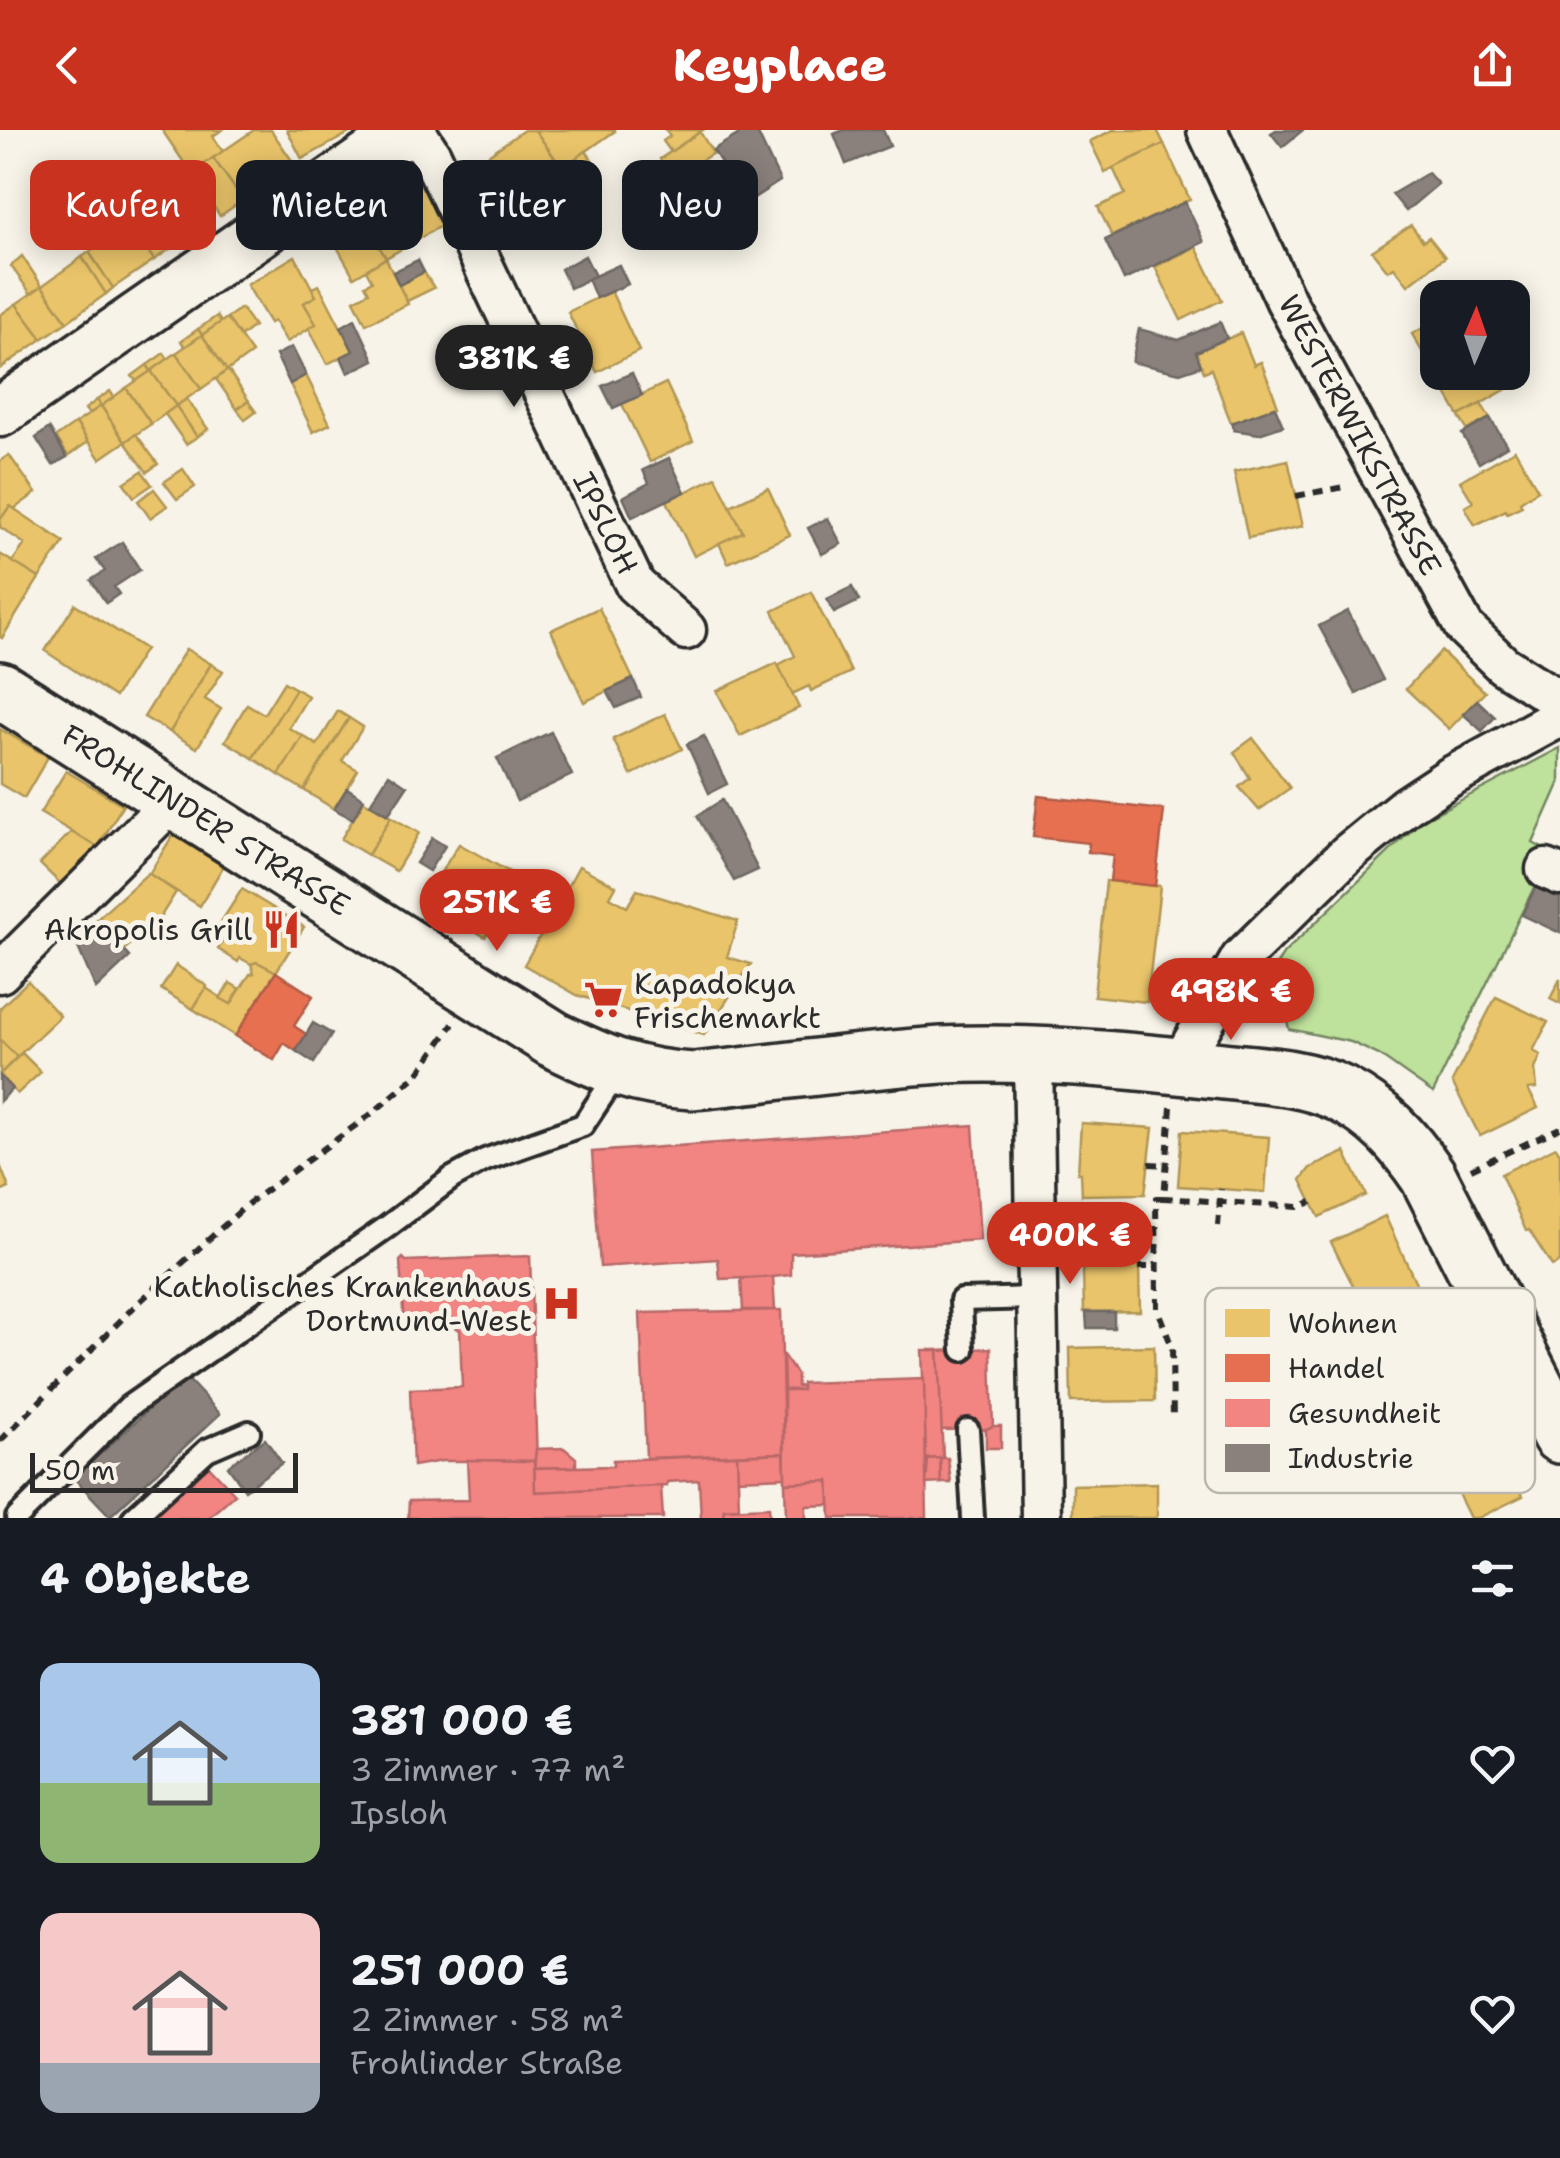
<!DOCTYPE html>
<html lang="de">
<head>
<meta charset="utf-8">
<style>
	:root { --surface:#171b24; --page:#242831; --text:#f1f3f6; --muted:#9ea1a6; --accent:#c8321e }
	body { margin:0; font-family:"Shantell Sans",sans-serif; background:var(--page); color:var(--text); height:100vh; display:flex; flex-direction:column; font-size:38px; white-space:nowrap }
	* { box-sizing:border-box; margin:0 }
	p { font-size:32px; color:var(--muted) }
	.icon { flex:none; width:55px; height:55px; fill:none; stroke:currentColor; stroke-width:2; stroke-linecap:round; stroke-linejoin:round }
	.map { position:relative; height:1388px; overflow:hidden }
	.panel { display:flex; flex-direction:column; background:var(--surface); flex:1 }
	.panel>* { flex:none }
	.guide { position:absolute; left:30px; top:30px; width:1000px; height:90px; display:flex; gap:20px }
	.needle { width:65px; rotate:2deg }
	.buttons { position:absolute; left:1420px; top:150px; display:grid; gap:20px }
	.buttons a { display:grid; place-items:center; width:110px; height:110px; border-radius:20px; background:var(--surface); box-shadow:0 5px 25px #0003; font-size:50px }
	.scale { position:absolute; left:30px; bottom:25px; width:268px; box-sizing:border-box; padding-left:10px; border:5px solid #2b2b2b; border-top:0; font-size:28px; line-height:35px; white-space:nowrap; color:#2b2b2b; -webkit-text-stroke:8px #f7f3e8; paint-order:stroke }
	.price { position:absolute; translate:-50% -85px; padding:0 22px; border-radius:35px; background:var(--accent); color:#fff; font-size:32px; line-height:65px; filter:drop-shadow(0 2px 5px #0008) }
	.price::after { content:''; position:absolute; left:50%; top:60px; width:30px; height:22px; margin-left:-15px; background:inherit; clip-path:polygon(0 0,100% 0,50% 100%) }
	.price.active { background:#222; color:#fff }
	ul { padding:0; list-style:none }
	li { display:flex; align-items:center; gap:30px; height:250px; padding:0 40px }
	li span { display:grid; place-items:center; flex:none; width:280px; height:200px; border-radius:20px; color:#555 }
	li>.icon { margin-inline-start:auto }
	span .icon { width:120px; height:120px; fill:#fffc; stroke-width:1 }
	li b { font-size:42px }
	h2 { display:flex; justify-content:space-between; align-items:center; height:120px; padding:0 40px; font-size:42px }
	.tag { padding:0 35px; border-radius:20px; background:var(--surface); box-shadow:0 5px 25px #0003; font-size:35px; line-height:90px }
	.tag.active { background:var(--accent); color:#fff }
	header { display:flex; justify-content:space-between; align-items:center; height:130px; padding:0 40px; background:var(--accent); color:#fff; font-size:45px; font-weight:800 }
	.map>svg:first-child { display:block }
</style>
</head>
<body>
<header><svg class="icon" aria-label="back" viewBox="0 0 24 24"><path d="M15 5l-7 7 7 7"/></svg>Keyplace<svg class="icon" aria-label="share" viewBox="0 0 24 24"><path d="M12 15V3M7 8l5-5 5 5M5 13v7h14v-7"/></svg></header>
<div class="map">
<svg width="1560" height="1388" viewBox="0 0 1560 1388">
	<rect width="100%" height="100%" fill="#f7f3e8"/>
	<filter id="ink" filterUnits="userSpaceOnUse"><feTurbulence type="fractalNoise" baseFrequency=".01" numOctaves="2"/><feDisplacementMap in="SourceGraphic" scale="20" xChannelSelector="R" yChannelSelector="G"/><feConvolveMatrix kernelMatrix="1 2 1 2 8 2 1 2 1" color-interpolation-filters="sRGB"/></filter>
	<g filter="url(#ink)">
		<polygon fill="#bee19b" stroke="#748663" stroke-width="2.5" points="1560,618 1560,652 1533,713 1551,723 1433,963 1379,925 1351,912 1289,899 1274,838 1284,823 1421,691"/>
		<g fill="#e9c46a" stroke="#b09657" stroke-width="2.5">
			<polygon points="162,0 222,0 213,6 223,22 191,43"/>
			<polygon points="254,0 271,0 295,35 243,70 213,28"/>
			<polygon points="287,0 355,0 302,29"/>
			<polygon points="524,0 535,0 562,38 509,73 481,30"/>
			<polygon points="535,0 614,0 615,1 562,38"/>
			<polygon points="666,0 703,0 671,22 663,11 670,6"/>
			<polygon points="1113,0 1157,0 1164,14 1105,42 1090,11"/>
			<polygon points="700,2 713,23 670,50 660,29"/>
			<polygon points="1164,14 1190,70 1112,106 1098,77 1125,64 1113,38"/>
			<polygon points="586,21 595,34 571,50 562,38"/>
			<polygon points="213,28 243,70 220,86 191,43"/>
			<polygon points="562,38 571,50 547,67 539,53"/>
			<polygon points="420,53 442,95 386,128 362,88"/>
			<polygon points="121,58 141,86 129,94 109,66"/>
			<polygon points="155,76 180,112 154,130 129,94"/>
			<polygon points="362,88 386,128 354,147 331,106"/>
			<polygon points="129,94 154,130 113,158 89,122"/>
			<polygon points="1411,95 1423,111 1429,107 1445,127 1408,155 1394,137 1388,141 1372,121"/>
			<polygon points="1196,117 1222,170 1181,190 1155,137"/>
			<polygon points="89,122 113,158 106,164 82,127"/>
			<polygon points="22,126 42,156 31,164 11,136"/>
			<polygon points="295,126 316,166 304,173 316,194 287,212 274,191 270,193 247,155"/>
			<polygon points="82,127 106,164 67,192 42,156"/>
			<polygon points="386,128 408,174 366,194 354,170 369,162 365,155 372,151 366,140"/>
			<polygon points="424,142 434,158 407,171 399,155"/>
			<polygon points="319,155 353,221 327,234 309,198 316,194 304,173 316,166 312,158"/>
			<polygon points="42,156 67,192 42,209 16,174"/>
			<polygon points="611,161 639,221 597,242 568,182"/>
			<polygon points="16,174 42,209 1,238 0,185"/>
			<polygon points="241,178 254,196 240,207 227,188"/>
			<polygon points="217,186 221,192 202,205 198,199"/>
			<polygon points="227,188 252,223 227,241 202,205"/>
			<polygon points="1438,190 1438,242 1512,242 1512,209 1533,244 1459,286 1412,204"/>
			<polygon points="198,199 202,205 185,217 181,211"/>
			<polygon points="1241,203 1254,235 1261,232 1278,276 1231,293 1211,239 1204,242 1196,222"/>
			<polygon points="202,205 227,241 201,259 176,223"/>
			<polygon points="164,223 168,229 151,241 147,235"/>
			<polygon points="176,223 201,259 176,276 151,241"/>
			<polygon points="147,235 151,241 136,251 132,246"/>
			<polygon points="228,240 249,271 237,279 216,249"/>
			<polygon points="151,241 176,276 151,294 126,258"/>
			<polygon points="306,245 330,294 313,302 290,254"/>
			<polygon points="666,253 693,311 650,332 622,274"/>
			<polygon points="126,258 151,294 125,312 101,276"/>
			<polygon points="110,261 114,267 101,276 97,270"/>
			<polygon points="187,269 208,299 197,307 176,276"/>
			<polygon points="97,270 101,276 89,284 85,279"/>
			<polygon points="248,271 256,282 245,290 237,279"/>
			<polygon points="1481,274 1490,288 1467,300 1459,286"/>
			<polygon points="101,276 125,312 100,329 76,293"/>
			<polygon points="176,276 197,307 186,314 165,284"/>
			<polygon points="76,293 88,312 68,326 56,307"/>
			<polygon points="136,304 158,334 147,342 125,312"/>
			<polygon points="1515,320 1538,360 1520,372 1522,376 1507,383 1506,380 1475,395 1465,377 1473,372 1460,351"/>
			<polygon points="9,325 36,363 14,379 10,376 0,390 0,331"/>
			<polygon points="1288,330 1303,396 1248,408 1234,342"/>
			<polygon points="183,339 195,357 177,369 164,352"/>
			<polygon points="142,341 152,355 134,367 124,353"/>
			<polygon points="716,347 743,402 694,426 667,371"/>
			<polygon points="768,358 790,405 728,433 719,413 743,402 730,376"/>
			<polygon points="154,359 167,376 150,388 138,371"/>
			<polygon points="10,376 64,412 39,448 12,432 25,414 0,397 0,390"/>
			<polygon points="0,424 39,448 2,508 0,507"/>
			<polygon points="811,462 851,542 811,561 809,556 792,564 778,535 795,526 773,481"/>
			<polygon points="75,474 145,519 115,567 45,521"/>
			<polygon points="599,478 633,549 584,572 551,500"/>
			<polygon points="186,519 211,534 170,602 144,587"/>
			<polygon points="1441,521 1485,562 1449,599 1406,559"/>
			<polygon points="777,533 799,578 740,606 717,561"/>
			<polygon points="211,534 223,541 205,569 221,579 197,618 170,602"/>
			<polygon points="284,552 296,559 253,628 225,611 247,574 264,584"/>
			<polygon points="296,559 308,566 289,598 303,606 279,645 253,628"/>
			<polygon points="338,581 349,588 304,660 279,645 303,606 317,615"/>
			<polygon points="665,584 682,619 631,645 613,609"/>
			<polygon points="349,588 363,597 342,631 358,640 334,679 304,660"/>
			<polygon points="0,599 48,627 24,668 0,654"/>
			<polygon points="1253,608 1290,658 1259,680 1239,657 1250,648 1234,622"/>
			<polygon points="66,641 123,675 98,717 40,683"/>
			<polygon points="364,671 391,687 368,725 341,709"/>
			<polygon points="391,687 419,703 396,741 368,725"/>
			<polygon points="71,702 98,717 104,707 114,717 69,762 40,734"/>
			<polygon points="173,705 224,735 200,776 149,744"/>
			<polygon points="459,714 522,749 485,807 424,769"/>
			<polygon points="579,736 616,756 610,767 627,777 637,760 738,791 727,827 751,834 704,905 577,865 524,835"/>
			<polygon points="148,743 176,762 161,786 123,821 96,790"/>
			<polygon points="1106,751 1160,756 1147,872 1094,866"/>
			<polygon points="242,759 304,797 276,842 257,832 251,834 240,828 238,832 218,819 224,809 214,803"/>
			<polygon points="257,832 276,842 235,906 193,879 206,858 231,874 250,844 254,843 251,834"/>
			<polygon points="176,835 207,856 193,879 161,859"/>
			<polygon points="1560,849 1560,874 1550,869"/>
			<polygon points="28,851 60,886 17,927 0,910 0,878"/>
			<polygon points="230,853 240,859 231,874 220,868"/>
			<polygon points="1496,867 1548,892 1533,921 1541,925 1535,939 1537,958 1528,959 1538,978 1480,1006 1452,952"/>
			<polygon points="0,910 17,927 0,944"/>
			<polygon points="22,923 41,942 17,964 0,944"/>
			<polygon points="1081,993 1153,998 1145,1064 1082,1065 1081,1043 1078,1043"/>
			<polygon points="1182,1001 1269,1007 1265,1062 1178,1056"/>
			<polygon points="1556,1017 1560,1023 1560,1132 1552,1136 1529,1100 1526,1101 1501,1044"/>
			<polygon points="1345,1022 1366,1065 1319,1087 1301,1050 1310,1038"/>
			<polygon points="0,1035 9,1058 0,1062"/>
			<polygon points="1385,1086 1421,1164 1370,1189 1331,1112"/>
			<polygon points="1138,1096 1140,1181 1084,1182 1082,1097"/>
			<polygon points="1154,1216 1155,1271 1071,1272 1070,1218"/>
			<polygon points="1485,1288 1523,1366 1478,1388 1470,1388 1434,1315"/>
			<polygon points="1157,1353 1157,1388 1073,1388 1073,1355"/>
		</g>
		<g fill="#e76f51" stroke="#af5b46" stroke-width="2.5">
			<polygon points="1038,666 1164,680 1155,756 1110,751 1113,725 1088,722 1089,713 1033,707"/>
			<polygon points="276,842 313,866 294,896 306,904 296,921 284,913 274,930 235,906"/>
		</g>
		<g fill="#f28482" stroke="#b66968" stroke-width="2.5">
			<polygon points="973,995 980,1110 791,1123 791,1145 773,1147 720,1149 718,1129 600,1137 592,1022"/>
			<polygon points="530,1126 537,1331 442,1331 413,1336 410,1259 462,1257 460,1200 454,1197 405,1201 402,1198 404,1196 400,1131 403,1128 406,1131"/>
			<polygon points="773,1147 775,1180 743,1180 741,1149"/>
			<polygon points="781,1180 784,1323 646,1328 640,1183"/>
			<polygon points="991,1218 993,1299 940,1300 938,1221"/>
			<polygon points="922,1220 938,1220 943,1328 926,1329"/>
			<polygon points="783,1225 797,1245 797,1256 802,1256 802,1260 784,1260"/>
			<polygon points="924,1249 927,1388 831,1388 829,1351 785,1353 784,1260 802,1260 802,1253"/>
			<polygon points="993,1296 1001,1296 1001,1318 986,1318 986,1299"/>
			<polygon points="564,1318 576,1328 576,1337 534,1338 536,1319"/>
			<polygon points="784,1323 785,1347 737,1349 737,1325"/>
			<polygon points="737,1325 739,1378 724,1379 723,1388 701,1388 699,1350 667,1352 667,1356 535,1362 534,1338 613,1336 613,1330"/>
			<polygon points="940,1328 948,1328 951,1353 941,1353"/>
			<polygon points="940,1328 941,1353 926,1354 928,1329"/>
			<polygon points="467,1330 534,1331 535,1362 661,1356 663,1388 408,1388 409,1371 469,1370"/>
			<polygon points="206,1333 235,1364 208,1388 146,1388"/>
			<polygon points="829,1351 830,1375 806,1376 806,1388 786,1388 785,1353"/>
			<polygon points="769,1377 770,1388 723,1388 724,1379"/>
		</g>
		<g fill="#8a817c" stroke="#6e6764" stroke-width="2.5">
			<polygon points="746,0 756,0 780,51 746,73 713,20"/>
			<polygon points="844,0 883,0 890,16 846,34 834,4"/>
			<polygon points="1276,0 1303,0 1282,17 1271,3"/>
			<polygon points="1428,43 1438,54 1406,81 1392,64"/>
			<polygon points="495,63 508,91 495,97 482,69"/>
			<polygon points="677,66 692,97 672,107 657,75"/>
			<polygon points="1185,72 1204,112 1124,150 1105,110"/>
			<polygon points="585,126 595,146 570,158 561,139"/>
			<polygon points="418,130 424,142 399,155 393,142"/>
			<polygon points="619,135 628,154 596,168 588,149"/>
			<polygon points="355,189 374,230 348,243 341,227 353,221 341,197"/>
			<polygon points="1220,192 1227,208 1196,222 1201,236 1180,243 1132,232 1139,199 1179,210"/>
			<polygon points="292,217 306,245 290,254 276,225"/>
			<polygon points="632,243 642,265 613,278 602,256"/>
			<polygon points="1275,277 1283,296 1259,304 1234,300 1231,293"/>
			<polygon points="1490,288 1507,316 1479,333 1462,304"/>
			<polygon points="49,298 67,327 53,335 36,308"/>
			<polygon points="669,328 685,362 632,387 623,367 649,353 643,340"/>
			<polygon points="828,388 841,414 822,424 808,398"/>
			<polygon points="122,412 140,440 114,457 119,464 106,473 91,450 105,441 96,429"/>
			<polygon points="852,457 859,471 834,483 827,469"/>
			<polygon points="1348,481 1383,550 1356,564 1319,496"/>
			<polygon points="633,549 641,567 616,578 607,561"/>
			<polygon points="1477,570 1495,587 1482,601 1463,584"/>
			<polygon points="551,602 572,645 517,671 497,628"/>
			<polygon points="704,606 727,654 709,663 687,614"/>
			<polygon points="389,644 407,656 388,685 370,674"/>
			<polygon points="347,658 364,669 353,689 334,679"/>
			<polygon points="722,670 758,740 734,751 697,686"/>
			<polygon points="432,708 445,716 429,741 416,733"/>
			<polygon points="1536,756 1560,768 1560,803 1522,785"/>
			<polygon points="96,790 130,827 96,859 74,808"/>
			<polygon points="313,893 332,904 314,933 296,921"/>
			<polygon points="0,946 12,959 0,971"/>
			<polygon points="1086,1182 1114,1182 1114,1198 1087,1198"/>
			<polygon points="185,1246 220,1284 110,1386 74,1348"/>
			<polygon points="265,1309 282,1333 245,1360 228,1336"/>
		</g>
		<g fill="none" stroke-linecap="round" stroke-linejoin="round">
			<defs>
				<g id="service">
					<polyline points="963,1220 961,1170 1037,1168"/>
					<polyline points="968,1300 973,1388"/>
					<polyline points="17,1388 128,1277 387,1097 452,1048 485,1030 583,995 618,942"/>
					<polyline points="133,1388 207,1320 249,1302"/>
				</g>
				<g id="minor">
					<polyline points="415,0 431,25 635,455 686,500"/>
					<polyline points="1207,0 1286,171 1464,497 1503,535 1560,571"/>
					<polyline points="1546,739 1560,745"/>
					<polyline points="0,843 173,671"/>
					<polyline points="1033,927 1041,1388"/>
					<polyline points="1179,936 1241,828 1346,725 1406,676 1450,647 1560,587"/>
				</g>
				<polyline id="tertiary" points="0,282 408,0"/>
				<path id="secondary" d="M0,560L553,909C603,934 636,948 693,951C776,943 859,930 942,925C1027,921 1130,930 1214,940C1256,945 1302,945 1341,964C1379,983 1404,1011 1428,1046L1560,1305"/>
			</defs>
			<use href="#service" stroke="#2b2b2b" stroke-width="28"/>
			<use href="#minor" stroke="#2b2b2b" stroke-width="45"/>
			<use href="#tertiary" stroke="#2b2b2b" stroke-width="55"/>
			<use href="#secondary" stroke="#2b2b2b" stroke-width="62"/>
			<g stroke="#2b2b2b" stroke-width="6" stroke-dasharray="10 8" stroke-linecap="butt">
				<polyline points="1296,366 1349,356"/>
				<polyline points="1171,977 1164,1068 1298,1077 1312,1072"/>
				<polyline points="1149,1034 1167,1035"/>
				<polyline points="1471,1039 1560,998"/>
				<polyline points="1164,1068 1156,1068 1157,1178 1172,1217 1173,1291"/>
				<polyline points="1218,1096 1221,1059"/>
				<polyline points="1138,1137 1157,1137"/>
				<polyline points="1373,1201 1437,1329"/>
				<polyline points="1425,1304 1495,1269"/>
				<polyline points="0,1311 137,1174 249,1073 374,982 418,944 453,894"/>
			</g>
			<use href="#service" stroke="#f7f3e8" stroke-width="20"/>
			<use href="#minor" stroke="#f7f3e8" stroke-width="38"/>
			<use href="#tertiary" stroke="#f7f3e8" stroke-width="48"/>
			<use href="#secondary" stroke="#f7f3e8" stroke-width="55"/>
		</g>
	</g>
	<defs>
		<symbol id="restaurant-bare" viewBox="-9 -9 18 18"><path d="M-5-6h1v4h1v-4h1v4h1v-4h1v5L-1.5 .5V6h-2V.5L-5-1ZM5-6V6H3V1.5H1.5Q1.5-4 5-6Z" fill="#c8321e" stroke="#f7f3e8" stroke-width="2.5" paint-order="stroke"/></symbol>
		<symbol id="supermarket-bare" viewBox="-9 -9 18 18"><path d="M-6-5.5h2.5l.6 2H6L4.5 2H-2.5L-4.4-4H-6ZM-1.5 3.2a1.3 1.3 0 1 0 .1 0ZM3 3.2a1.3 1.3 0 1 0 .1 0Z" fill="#c8321e" stroke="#f7f3e8" stroke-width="2.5" paint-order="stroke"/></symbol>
		<symbol id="hospital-bare" viewBox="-9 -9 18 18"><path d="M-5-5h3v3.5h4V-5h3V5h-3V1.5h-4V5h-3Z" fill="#c8321e" stroke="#f7f3e8" stroke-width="2.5" paint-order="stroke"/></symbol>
	</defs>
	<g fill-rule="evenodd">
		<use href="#restaurant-bare" x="254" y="772" width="55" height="55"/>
		<use href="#supermarket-bare" x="576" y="842" width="55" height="55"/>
		<use href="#hospital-bare" x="534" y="1146" width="55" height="55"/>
	</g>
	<g text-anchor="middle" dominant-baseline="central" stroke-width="10" stroke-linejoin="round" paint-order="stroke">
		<g font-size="30" fill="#2b2b2b" stroke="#f7f3e8">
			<text transform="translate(1360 305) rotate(62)">WESTERWIKSTRASSE</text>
			<text transform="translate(606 393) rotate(64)">IPSLOH</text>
			<text transform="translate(206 690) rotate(32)">FROHLINDER STRASSE</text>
		</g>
		<g font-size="30" fill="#2b2b2b" stroke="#f7f3e8" text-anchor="end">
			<text x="252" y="799">Akropolis Grill</text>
			<text x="634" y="853" text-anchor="start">Kapadokya<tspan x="634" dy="34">Frischemarkt</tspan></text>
			<text x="532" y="1156">Katholisches Krankenhaus<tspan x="532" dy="34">Dortmund-West</tspan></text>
		</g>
	</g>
	<rect x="1205" y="1158" width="330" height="205" rx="15" fill="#f7f3e8" stroke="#bab7af" stroke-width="2.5"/>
	<rect x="1225" y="1179" width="45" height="28" fill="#e9c46a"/>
	<rect x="1225" y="1224" width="45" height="28" fill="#e76f51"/>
	<rect x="1225" y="1269" width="45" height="28" fill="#f28482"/>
	<rect x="1225" y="1314" width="45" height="28" fill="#8a817c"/>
	<g font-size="28" fill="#2b2b2b">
		<text x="1288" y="1203">Wohnen</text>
		<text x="1288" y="1248">Handel</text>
		<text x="1288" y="1293">Gesundheit</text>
		<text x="1288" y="1338">Industrie</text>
	</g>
</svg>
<div class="buttons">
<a><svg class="needle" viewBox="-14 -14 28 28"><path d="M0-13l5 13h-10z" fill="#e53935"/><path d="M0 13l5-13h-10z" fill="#9ea1a6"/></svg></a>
</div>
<div class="scale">50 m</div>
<b class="price active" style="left:514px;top:280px">381K €</b>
<b class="price" style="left:497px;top:824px">251K €</b>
<b class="price" style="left:1231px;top:913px">498K €</b>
<b class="price" style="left:1070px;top:1157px">400K €</b>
<div class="guide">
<a class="tag active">Kaufen</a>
<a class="tag">Mieten</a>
<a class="tag">Filter</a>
<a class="tag">Neu</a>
</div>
</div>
<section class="panel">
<h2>4 Objekte<svg class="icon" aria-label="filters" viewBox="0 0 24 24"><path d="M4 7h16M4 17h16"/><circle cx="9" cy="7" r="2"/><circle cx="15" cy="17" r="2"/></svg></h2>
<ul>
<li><span style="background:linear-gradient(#a9c7e8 60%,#8fb573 0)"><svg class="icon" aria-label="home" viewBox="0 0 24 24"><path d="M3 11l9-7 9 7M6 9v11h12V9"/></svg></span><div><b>381 000 €</b><p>3 Zimmer · 77 m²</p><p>Ipsloh</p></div><svg class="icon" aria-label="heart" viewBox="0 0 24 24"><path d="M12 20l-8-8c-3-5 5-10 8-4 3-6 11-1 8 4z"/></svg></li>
<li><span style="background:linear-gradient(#f6c9c9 75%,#9aa5b1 0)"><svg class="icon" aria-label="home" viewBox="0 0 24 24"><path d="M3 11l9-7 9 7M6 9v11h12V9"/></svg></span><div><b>251 000 €</b><p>2 Zimmer · 58 m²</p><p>Frohlinder Straße</p></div><svg class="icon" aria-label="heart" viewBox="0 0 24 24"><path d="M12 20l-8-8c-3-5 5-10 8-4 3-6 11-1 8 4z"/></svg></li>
</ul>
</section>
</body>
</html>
